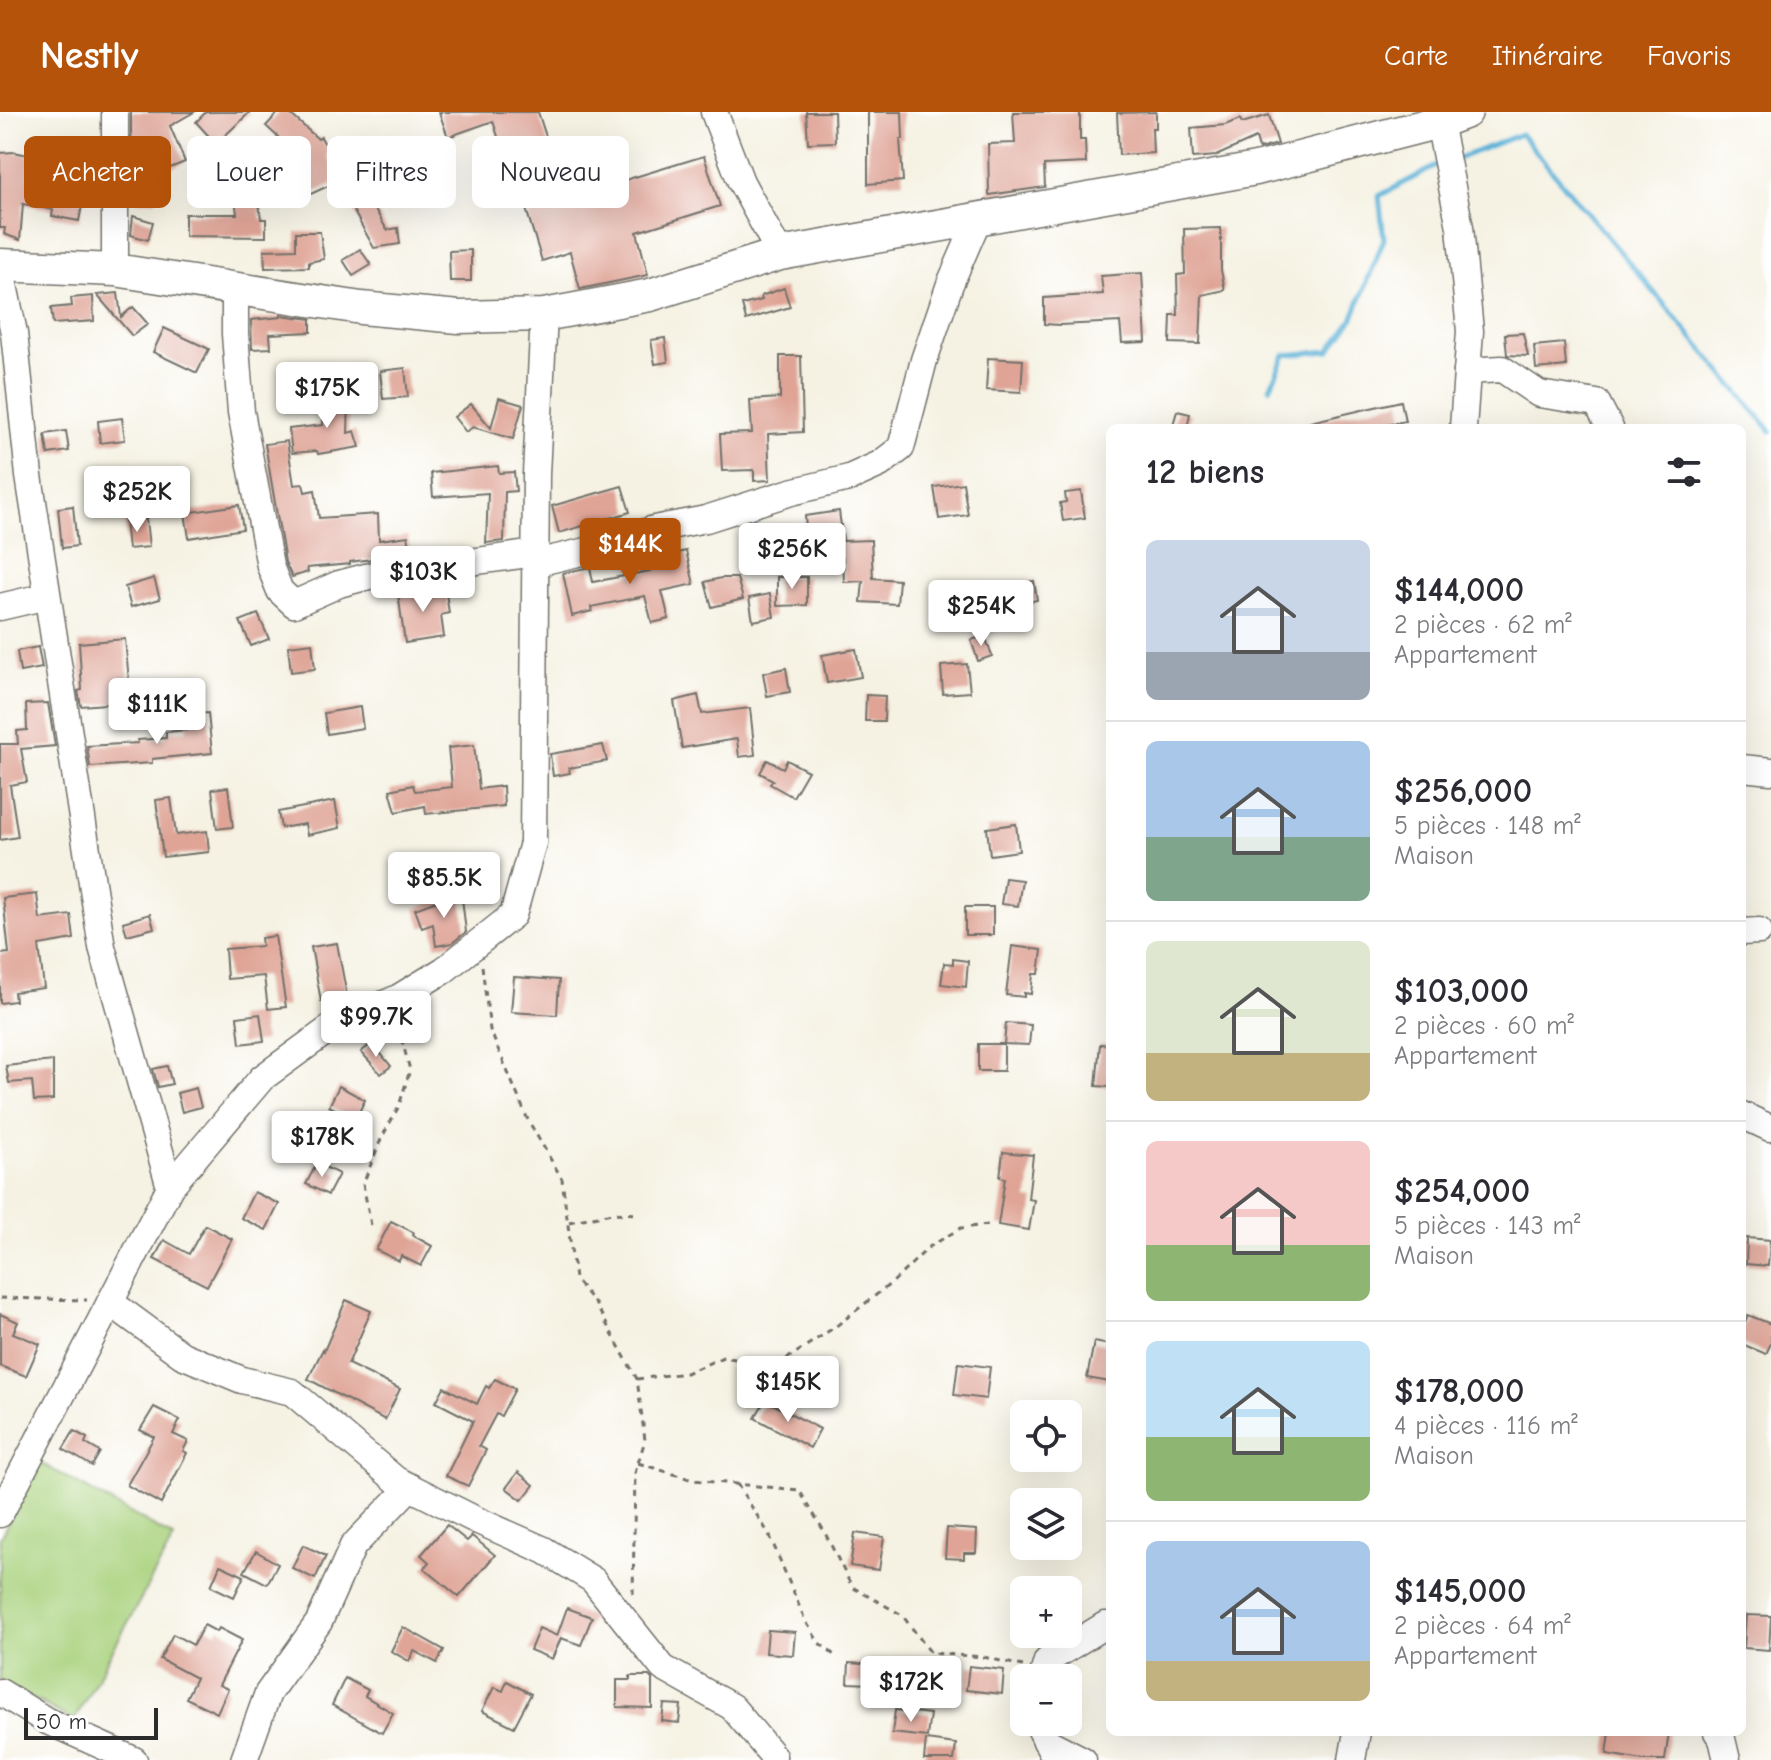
<!DOCTYPE html>
<html lang="fr">
<head>
<meta charset="utf-8">
<style>
	:root { --surface:#fff; --page:#f2f2f3; --text:#2b2b33; --muted:#7c7c81; --line:#e1e1e2; --accent:#b45309 }
	body { margin:0; font-family:"Comic Neue",sans-serif; background:var(--page); color:var(--text); height:100vh; display:flex; flex-direction:column; font-size:30px; white-space:nowrap }
	* { box-sizing:border-box; margin:0 }
	p { font-size:26px; color:var(--muted) }
	.icon { flex:none; width:44px; height:44px; fill:none; stroke:currentColor; stroke-width:2; stroke-linecap:round; stroke-linejoin:round }
	.map { position:relative; flex:1; overflow:hidden }
	.drawer { position:absolute; left:1106px; top:312px; width:640px; height:1312px; display:flex; flex-direction:column; background:var(--surface); border-radius:12px; box-shadow:0 8px 32px #0002 }
	.drawer>* { flex:none }
	.banner { position:absolute; left:24px; top:24px; width:760px; height:72px; display:flex; gap:16px }
	.fabs { position:absolute; left:1010px; top:1288px; display:grid; gap:16px }
	.fabs a { display:grid; place-items:center; width:72px; height:72px; border-radius:12px; background:var(--surface); box-shadow:0 8px 32px #0002; font-size:40px }
	.scale { position:absolute; left:24px; bottom:20px; width:134px; box-sizing:border-box; padding-left:8px; border:4px solid #2b2b2b; border-top:0; font-size:22px; line-height:28px; white-space:nowrap; color:#2b2b2b; -webkit-text-stroke:6px #fff; paint-order:stroke }
	.price { position:absolute; translate:-50% -68px; padding:0 18px; border-radius:8px; background:#fff; color:#222; font-size:26px; line-height:52px; filter:drop-shadow(0 2px 4px #0008) }
	.price::after { content:''; position:absolute; left:50%; top:48px; width:24px; height:18px; margin-left:-12px; background:inherit; clip-path:polygon(0 0,100% 0,50% 100%) }
	.price.active { background:var(--accent); color:#fff }
	ul { padding:0; list-style:none }
	li { display:flex; align-items:center; gap:24px; height:200px; padding:0 40px }
	li+li { border-top:2px solid var(--line) }
	li span { display:grid; place-items:center; flex:none; width:224px; height:160px; border-radius:12px; color:#555 }
	li>.icon { margin-inline-start:auto }
	span .icon { width:96px; height:96px; fill:#fffc; stroke-width:1 }
	li b { font-size:34px }
	h2 { display:flex; justify-content:space-between; align-items:center; height:96px; padding:0 40px; font-size:34px }
	.chip { padding:0 28px; border-radius:12px; background:var(--surface); box-shadow:0 8px 32px #0002; font-size:28px; line-height:72px }
	.chip.active { background:var(--accent); color:#fff }
	header { display:flex; align-items:center; gap:48px; box-sizing:border-box; height:112px; padding:0 40px; background:var(--accent); color:#fff }
	header strong { font-size:38px }
	nav { display:flex; gap:44px; margin-inline-start:auto; font-size:28px }
	.map>svg:first-child { display:block }
</style>
</head>
<body>
<header>
<strong>Nestly</strong>
<nav><a>Carte</a><a>Itinéraire</a><a>Favoris</a></nav>
</header>
<div class="map">
<svg width="1771" height="1648" viewBox="0 0 1771 1648">
	<rect width="100%" height="100%" fill="#fff"/>
	<filter id="ink" filterUnits="userSpaceOnUse"><feTurbulence type="fractalNoise" baseFrequency=".0125" numOctaves="2"/><feDisplacementMap in="SourceGraphic" scale="16" xChannelSelector="R" yChannelSelector="G"/><feConvolveMatrix kernelMatrix="1 2 1 2 8 2 1 2 1" color-interpolation-filters="sRGB"/></filter>
	<filter id="wash" filterUnits="userSpaceOnUse"><feTurbulence type="fractalNoise" baseFrequency=".006" numOctaves="4" result="noise"/><feDisplacementMap in="SourceGraphic" scale="32" xChannelSelector="R" yChannelSelector="G"/><feGaussianBlur stdDeviation="1.8" result="paint"/><feColorMatrix in="noise" values="0 0 0 0 0 0 0 0 0 0 0 0 0 0 0 0 0 1.4 0 .05"/><feComposite in="paint" operator="in"/></filter>
	<g filter="url(#wash)">
		<rect width="100%" height="100%" fill="#f5f2e3"/>
		<polygon fill="#a9d27d" stroke="#6a7e54" stroke-width="2" points="39,1350 174,1426 74,1609 0,1569 0,1426"/>
		<g fill="none" stroke-linecap="round" stroke-linejoin="round">
			<g stroke="#5bb2d8" stroke-width="5">
				<polyline points="1455,48 1521,22 1771,319"/>
				<polyline points="1270,276 1285,243 1329,239 1352,208 1384,127 1379,84 1438,53"/>
			</g>
		</g>
		<g id="blocks">
			<g fill="#dfa496">
				<polygon points="131,0 194,0 170,14 185,50 163,59 150,29 131,38"/>
				<polygon points="206,0 250,0 216,32 196,10"/>
				<polygon points="279,0 288,0 318,27 321,25 330,42 327,43 339,69 300,87 281,45 274,52 264,41 279,26 266,14"/>
				<polygon points="439,0 538,0 566,86 704,44 720,94 637,120 648,163 580,177 570,140 542,149 520,77 515,78 493,9 448,25"/>
				<polygon points="806,0 834,0 835,30 808,31"/>
				<polygon points="868,0 902,0 903,27 900,27 903,69 868,72"/>
				<polygon points="1013,0 1080,0 1080,28 1085,28 1086,51 1044,53 1045,75 989,83 988,32 1015,31"/>
				<polygon points="1156,0 1156,16 1152,16 1153,41 1119,43 1117,1"/>
				<polygon points="1269,3 1278,32 1259,37 1256,26 1216,44 1193,46 1191,16 1225,13 1240,7 1242,11"/>
				<polygon points="14,40 33,44 29,66 59,72 87,69 79,109 52,104 53,98 23,92 20,128 4,122 5,116 0,116 0,41"/>
				<polygon points="384,65 392,78 372,92 387,118 398,116 400,132 374,136 348,89"/>
				<polygon points="135,67 155,67 156,88 136,89"/>
				<polygon points="257,76 261,107 266,107 266,125 185,124 185,102 237,102 234,79"/>
				<polygon points="133,104 153,110 148,128 131,123"/>
				<polygon points="1221,116 1221,158 1225,178 1202,183 1200,232 1170,231 1171,203 1178,203 1177,163 1185,162 1184,117"/>
				<polygon points="296,120 320,120 324,147 309,150 309,155 265,156 264,138 296,137"/>
				<polygon points="360,137 371,153 353,164 343,148"/>
				<polygon points="471,138 471,169 450,169 449,139"/>
				<polygon points="1142,161 1146,230 1122,231 1120,210 1060,213 1044,212 1044,186 1103,182 1101,164"/>
				<polygon points="784,176 790,195 746,208 742,193 762,188 761,184"/>
				<polygon points="118,181 121,205 133,195 148,212 132,224 97,183"/>
				<polygon points="93,184 94,209 53,212 51,196 72,194 71,186"/>
				<polygon points="281,203 311,207 311,220 270,222 271,236 252,237 251,208 281,205"/>
				<polygon points="164,216 209,237 197,261 153,240"/>
				<polygon points="1523,221 1528,244 1507,243 1505,222"/>
				<polygon points="665,226 668,250 655,252 651,228"/>
				<polygon points="1564,231 1566,254 1536,257 1534,234"/>
				<polygon points="780,244 801,244 803,320 768,322 770,368 754,369 754,358 722,359 720,322 752,321 750,288 780,286"/>
				<polygon points="988,246 1023,248 1021,280 986,278"/>
				<polygon points="405,256 408,285 383,287 380,259"/>
				<polygon points="324,284 349,285 348,321 355,319 360,335 318,342 317,339 292,341 289,317 323,313"/>
				<polygon points="499,286 523,293 513,327 473,315 466,320 454,305 471,292 491,316"/>
				<polygon points="1401,289 1405,309 1372,316 1310,316 1310,310"/>
				<polygon points="1177,299 1190,302 1187,316 1173,313"/>
				<polygon points="122,306 125,328 100,331 98,309"/>
				<polygon points="66,319 69,339 48,342 45,322"/>
				<polygon points="287,329 294,373 303,372 305,380 315,378 319,406 378,402 379,428 408,424 411,442 350,450 350,452 307,456 308,460 292,465 285,450 265,332"/>
				<polygon points="498,354 499,361 514,360 516,379 505,380 504,429 486,431 488,381 433,385 431,361"/>
				<polygon points="963,371 968,403 939,407 934,375"/>
				<polygon points="622,374 630,400 559,421 552,394"/>
				<polygon points="1081,379 1085,406 1063,409 1060,391 1066,390 1065,381"/>
				<polygon points="239,393 243,417 189,426 185,401"/>
				<polygon points="73,394 77,434 62,436 58,396"/>
				<polygon points="839,399 843,429 871,428 873,466 899,468 897,492 861,490 863,469 844,470 843,446 837,447 836,433 806,438 775,447 769,428 806,417 805,404"/>
				<polygon points="146,407 149,435 128,437 125,408"/>
				<polygon points="686,439 694,472 662,479 669,507 652,511 645,484 591,495 592,499 572,504 563,461 590,455 593,470 650,459 647,448"/>
				<polygon points="777,465 807,465 807,493 777,494"/>
				<polygon points="154,466 160,487 131,495 125,475"/>
				<polygon points="721,466 737,466 743,487 712,495 705,470"/>
				<polygon points="1034,469 1037,488 1022,491 1019,472"/>
				<polygon points="445,474 449,501 441,503 444,525 405,531 398,481"/>
				<polygon points="770,482 774,505 753,509 749,486"/>
				<polygon points="1013,482 1017,495 993,503 989,490"/>
				<polygon points="258,502 269,527 251,534 240,509"/>
				<polygon points="985,524 992,544 978,549 971,528"/>
				<polygon points="125,527 131,590 81,594 78,579 82,578 79,531"/>
				<polygon points="312,531 315,557 291,560 288,534"/>
				<polygon points="38,535 42,556 20,560 17,539"/>
				<polygon points="856,537 861,565 827,571 822,543"/>
				<polygon points="967,552 970,580 943,582 941,554"/>
				<polygon points="786,556 790,580 767,584 763,561"/>
				<polygon points="698,583 702,602 750,596 755,643 739,645 737,627 682,636 674,589"/>
				<polygon points="866,583 885,584 884,609 865,609"/>
				<polygon points="48,591 55,634 21,637 27,670 10,673 18,725 0,728 0,632 18,632 17,619 27,618 26,592"/>
				<polygon points="360,595 363,616 327,622 324,601"/>
				<polygon points="208,601 212,641 152,647 152,651 90,655 87,634 138,631 138,628 166,626 166,620 187,618 185,603"/>
				<polygon points="474,633 479,677 503,674 504,694 426,702 425,694 396,700 390,678 413,673 415,679 452,675 448,636"/>
				<polygon points="603,633 607,649 569,656 570,661 553,664 550,642"/>
				<polygon points="767,648 783,656 787,648 808,659 793,685 770,672 773,668 760,661"/>
				<polygon points="228,675 233,715 217,717 212,677"/>
				<polygon points="171,686 176,723 207,719 209,740 163,745 156,688"/>
				<polygon points="335,689 340,716 307,723 305,712 281,716 278,700"/>
				<polygon points="1016,712 1019,739 990,743 987,716"/>
				<polygon points="1005,766 1022,768 1018,794 1001,792"/>
				<polygon points="37,782 40,807 71,803 74,827 39,833 44,876 14,880 15,889 0,891 0,842 9,841 3,786"/>
				<polygon points="462,786 466,820 452,831 436,834 433,812 422,816 415,797 434,790"/>
				<rect x="965" y="795" width="28" height="28"/>
				<polygon points="150,802 154,816 127,823 123,810"/>
				<polygon points="275,824 286,895 268,897 264,864 227,867 225,837 262,834 261,826"/>
				<polygon points="337,831 347,884 321,889 311,835"/>
				<polygon points="1012,834 1042,838 1039,862 1033,862 1031,882 1024,881 1024,885 1006,883"/>
				<polygon points="953,847 968,849 966,875 941,872 944,851 953,852"/>
				<polygon points="514,865 559,868 557,903 511,900"/>
				<polygon points="260,902 264,929 240,932 237,905"/>
				<polygon points="1006,911 1031,913 1029,933 1004,932"/>
				<polygon points="372,931 391,954 381,962 361,940"/>
				<rect x="978" y="932" width="26" height="27"/>
				<polygon points="1100,932 1110,933 1110,975 1096,974"/>
				<polygon points="53,949 53,988 34,989 32,969 9,971 6,954"/>
				<polygon points="167,954 172,972 158,975 153,957"/>
				<polygon points="339,974 365,988 355,1008 329,994"/>
				<polygon points="196,976 201,995 182,1000 177,981"/>
				<polygon points="1003,1040 1033,1043 1028,1087 1034,1088 1029,1118 998,1113 1005,1066 1000,1065"/>
				<polygon points="317,1051 339,1062 328,1083 306,1072"/>
				<polygon points="254,1080 279,1092 266,1118 241,1106"/>
				<polygon points="391,1109 413,1120 412,1123 432,1134 421,1154 401,1144 399,1149 376,1138"/>
				<polygon points="205,1113 232,1127 207,1174 154,1147 164,1128 189,1142"/>
				<polygon points="1747,1126 1770,1128 1768,1154 1746,1152"/>
				<polygon points="346,1188 371,1199 348,1252 400,1277 385,1308 308,1267 323,1237 324,1239"/>
				<polygon points="0,1202 18,1210 13,1221 40,1232 26,1264 0,1254"/>
				<polygon points="1748,1203 1771,1212 1771,1231 1766,1242 1742,1232 1742,1218"/>
				<polygon points="1094,1230 1110,1233 1110,1270 1087,1266"/>
				<polygon points="958,1251 990,1255 986,1287 954,1283"/>
				<polygon points="495,1267 515,1277 501,1304 496,1302 479,1334 486,1338 468,1374 446,1364 473,1309 436,1290 444,1275 477,1292 486,1274 489,1276"/>
				<polygon points="765,1288 820,1317 810,1336 755,1306"/>
				<polygon points="154,1295 180,1308 173,1322 188,1329 183,1339 187,1341 161,1392 127,1373 154,1325 140,1318"/>
				<polygon points="74,1319 87,1326 85,1331 100,1340 92,1354 63,1337"/>
				<polygon points="518,1360 534,1373 522,1388 506,1376"/>
				<polygon points="447,1413 467,1429 472,1424 495,1443 459,1485 424,1456 429,1450 421,1443"/>
				<polygon points="947,1416 977,1418 976,1441 964,1441 964,1447 945,1446"/>
				<polygon points="855,1421 884,1425 879,1458 850,1454"/>
				<polygon points="303,1433 326,1444 315,1467 292,1456"/>
				<polygon points="256,1439 278,1452 267,1472 244,1460"/>
				<polygon points="220,1453 244,1464 234,1485 211,1474"/>
				<polygon points="567,1496 592,1505 581,1533 561,1526 552,1547 530,1538 539,1516 557,1524"/>
				<polygon points="1746,1503 1771,1504 1769,1538 1744,1536"/>
				<polygon points="204,1513 217,1520 219,1516 242,1528 219,1573 228,1577 217,1601 186,1586 196,1566 160,1547 173,1522 193,1533"/>
				<polygon points="403,1515 444,1538 437,1551 414,1539 409,1549 391,1539"/>
				<polygon points="768,1518 795,1520 793,1543 766,1541"/>
				<polygon points="849,1551 875,1553 873,1572 848,1571"/>
				<polygon points="969,1554 1004,1558 1002,1582 966,1578"/>
				<polygon points="630,1564 649,1564 652,1567 652,1596 617,1595 617,1568 630,1568"/>
				<polygon points="345,1566 368,1578 365,1584 393,1601 382,1621 332,1593"/>
				<polygon points="507,1569 531,1582 514,1615 482,1599 494,1575 503,1579"/>
				<polygon points="664,1592 681,1593 679,1611 662,1609"/>
				<polygon points="895,1598 930,1602 927,1625 892,1621"/>
				<polygon points="1610,1620 1669,1620 1665,1648 1643,1648 1607,1642"/>
				<polygon points="926,1628 956,1632 954,1648 924,1648"/>
			</g>
		</g>
	</g>
	<g filter="url(#ink)">
		<use href="#blocks" fill-opacity="0" stroke="#72716b" stroke-width="2"/>
		<g fill="none" stroke-linecap="round" stroke-linejoin="round">
			<defs>
				<g id="minor">
					<polyline points="714,0 741,70 780,142"/>
					<polyline points="1439,10 1460,115 1470,219 1463,316"/>
					<polyline points="0,154 14,221 29,364 102,835 170,1075"/>
					<polyline points="115,158 115,0"/>
					<polyline points="235,176 235,222 241,300 270,454 280,479 294,492 339,472 373,463 536,441"/>
					<polyline points="1467,259 1502,257 1539,282 1597,291 1610,316"/>
					<polyline points="536,451 599,436 654,417 706,407 791,380 849,366 880,352 901,336 924,248 950,172 979,105"/>
					<polyline points="0,495 47,484"/>
					<polyline points="1742,656 1771,659"/>
					<polyline points="1742,820 1759,819"/>
					<polyline points="1742,1003 1770,1016"/>
					<polyline points="110,1190 182,1243 242,1268 292,1280 396,1368 474,1407 544,1438 593,1468 663,1556 732,1595 773,1644 773,1648"/>
					<polyline points="0,1402 170,1075 262,966 332,915 398,886 444,858 513,803 533,731 536,362 544,203"/>
					<polyline points="1042,1566 1047,1549 1105,1513 1110,1513"/>
					<polyline points="0,1580 47,1609 134,1648"/>
					<polyline points="1037,1610 1056,1648"/>
					<polyline points="1717,1620 1722,1627 1727,1648"/>
					<polyline points="1046,1629 1083,1648"/>
					<polyline points="244,1648 268,1581 319,1510 353,1434 410,1375"/>
					<polyline points="1352,1648 1357,1620"/>
				</g>
				<polyline id="major" points="0,153 115,158 361,196 459,205 544,203 650,183 780,142 1256,57 1439,10 1466,0"/>
			</defs>
			<use href="#minor" stroke="#72716b" stroke-width="29"/>
			<use href="#major" stroke="#72716b" stroke-width="35"/>
			<g stroke="#72716b" stroke-width="3" stroke-dasharray="6 6" stroke-linecap="butt">
				<polyline points="482,854 490,918 528,1008 562,1067 575,1167 596,1193 637,1267 645,1328 635,1361 633,1484"/>
				<polyline points="569,1110 612,1101 638,1102"/>
				<polyline points="371,1113 363,1072 381,1027 399,994 410,958 397,910"/>
				<polyline points="0,1186 87,1188"/>
				<polyline points="637,1267 686,1261 723,1245 776,1254 835,1215 894,1169 929,1135 961,1116 988,1113"/>
				<polyline points="638,1351 693,1368 799,1378 824,1419 852,1475 902,1503 931,1541 983,1545 1023,1554"/>
				<polyline points="737,1372 769,1422 805,1508 819,1531 838,1546"/>
			</g>
			<use href="#minor" stroke="#fff" stroke-width="26"/>
			<use href="#major" stroke="#fff" stroke-width="32"/>
		</g>
	</g>
</svg>
<div class="fabs">
<a><svg class="icon" aria-label="locate" viewBox="0 0 24 24"><circle cx="12" cy="12" r="6"/><path d="M12 2v4M12 18v4M2 12h4M18 12h4"/></svg></a>
<a><svg class="icon" aria-label="layers" viewBox="0 0 24 24"><path d="M12 4l9 5-9 5-9-5zM3 14l9 5 9-5"/></svg></a>
<a>+</a>
<a>−</a>
</div>
<div class="scale">50 m</div>
<b class="price" style="left:327px;top:318px">$175K</b>
<b class="price" style="left:137px;top:422px">$252K</b>
<b class="price active" style="left:630px;top:474px">$144K</b>
<b class="price" style="left:792px;top:479px">$256K</b>
<b class="price" style="left:423px;top:502px">$103K</b>
<b class="price" style="left:981px;top:536px">$254K</b>
<b class="price" style="left:157px;top:634px">$111K</b>
<b class="price" style="left:444px;top:808px">$85.5K</b>
<b class="price" style="left:376px;top:947px">$99.7K</b>
<b class="price" style="left:322px;top:1067px">$178K</b>
<b class="price" style="left:788px;top:1312px">$145K</b>
<b class="price" style="left:911px;top:1612px">$172K</b>
<div class="banner">
<a class="chip active">Acheter</a>
<a class="chip">Louer</a>
<a class="chip">Filtres</a>
<a class="chip">Nouveau</a>
</div>
<section class="drawer">
<h2>12 biens<svg class="icon" aria-label="filters" viewBox="0 0 24 24"><path d="M4 7h16M4 17h16"/><circle cx="9" cy="7" r="2"/><circle cx="15" cy="17" r="2"/></svg></h2>
<ul>
<li><span style="background:linear-gradient(#c9d6e8 70%,#9aa5b1 0)"><svg class="icon" aria-label="home" viewBox="0 0 24 24"><path d="M3 11l9-7 9 7M6 9v11h12V9"/></svg></span><div><b>$144,000</b><p>2 pièces · 62 m²</p><p>Appartement</p></div></li>
<li><span style="background:linear-gradient(#a9c7e8 60%,#7fa58c 0)"><svg class="icon" aria-label="home" viewBox="0 0 24 24"><path d="M3 11l9-7 9 7M6 9v11h12V9"/></svg></span><div><b>$256,000</b><p>5 pièces · 148 m²</p><p>Maison</p></div></li>
<li><span style="background:linear-gradient(#dfe7d0 70%,#c2b280 0)"><svg class="icon" aria-label="home" viewBox="0 0 24 24"><path d="M3 11l9-7 9 7M6 9v11h12V9"/></svg></span><div><b>$103,000</b><p>2 pièces · 60 m²</p><p>Appartement</p></div></li>
<li><span style="background:linear-gradient(#f6c9c9 65%,#8fb573 0)"><svg class="icon" aria-label="home" viewBox="0 0 24 24"><path d="M3 11l9-7 9 7M6 9v11h12V9"/></svg></span><div><b>$254,000</b><p>5 pièces · 143 m²</p><p>Maison</p></div></li>
<li><span style="background:linear-gradient(#bfe0f5 60%,#8fb573 0)"><svg class="icon" aria-label="home" viewBox="0 0 24 24"><path d="M3 11l9-7 9 7M6 9v11h12V9"/></svg></span><div><b>$178,000</b><p>4 pièces · 116 m²</p><p>Maison</p></div></li>
<li><span style="background:linear-gradient(#a9c7e8 75%,#c2b280 0)"><svg class="icon" aria-label="home" viewBox="0 0 24 24"><path d="M3 11l9-7 9 7M6 9v11h12V9"/></svg></span><div><b>$145,000</b><p>2 pièces · 64 m²</p><p>Appartement</p></div></li>
</ul>
</section>
</div>
</body>
</html>
